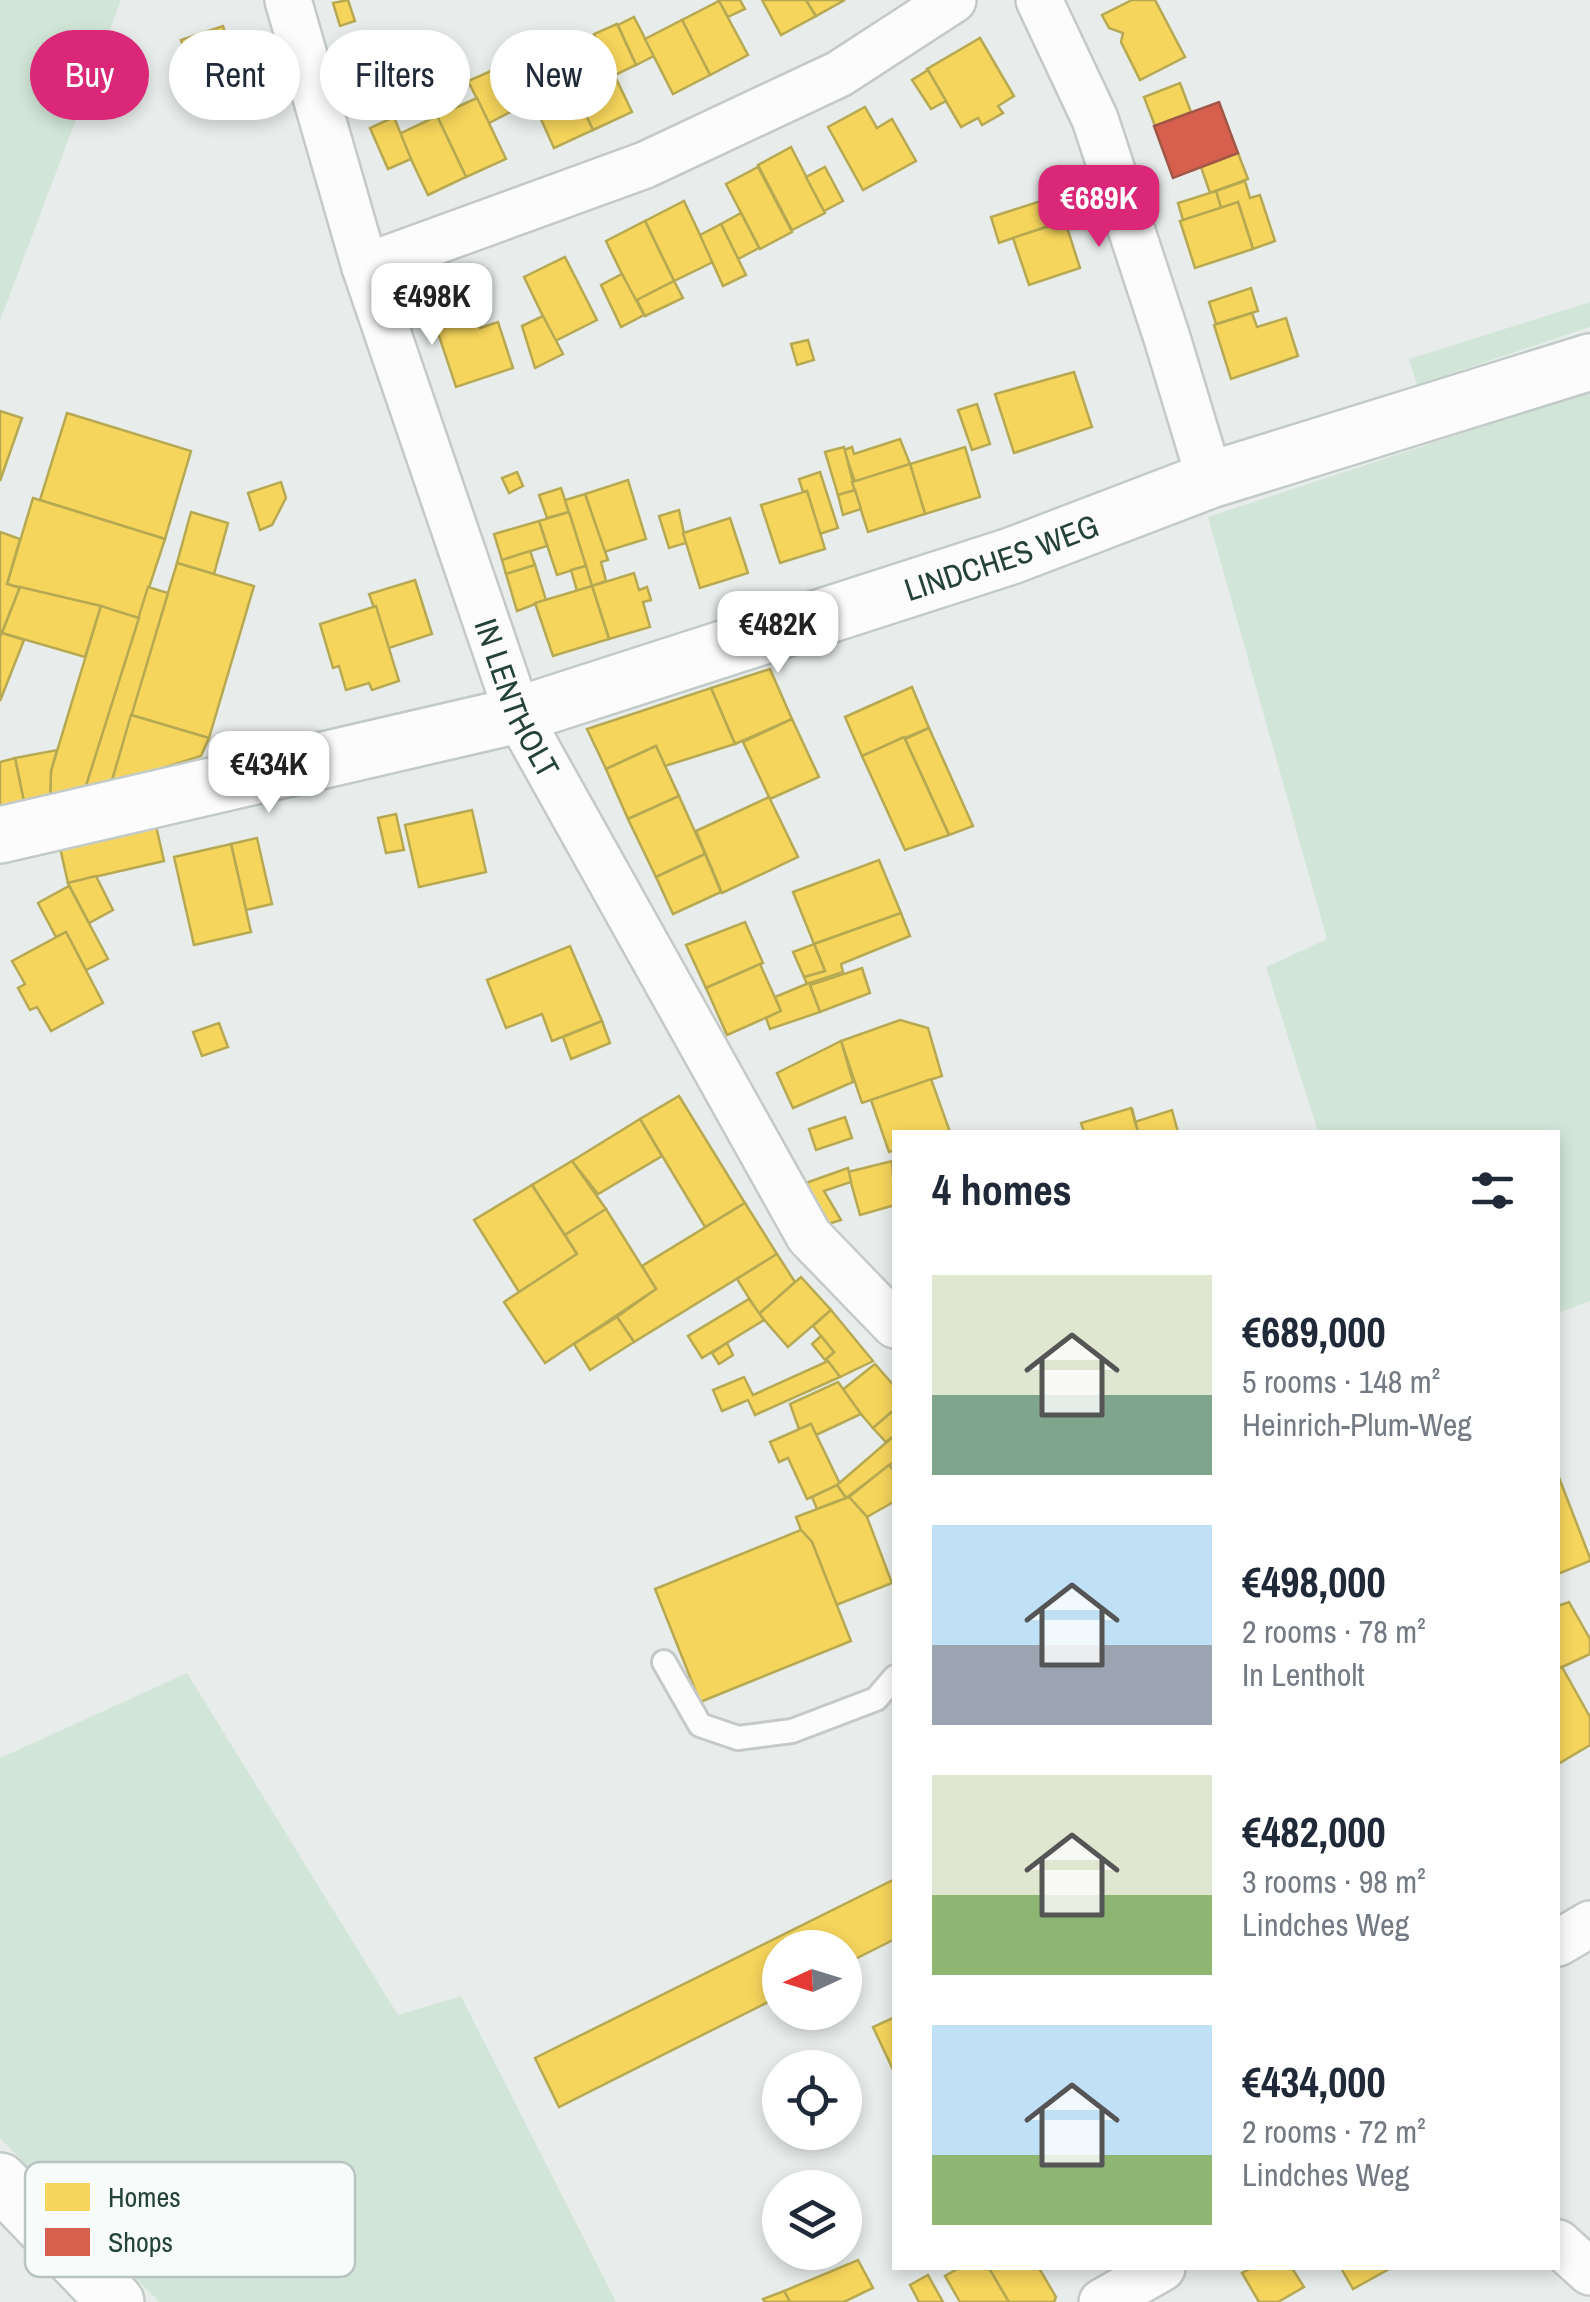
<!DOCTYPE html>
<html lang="en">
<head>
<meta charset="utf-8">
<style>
	:root { --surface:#fff; --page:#f6f6f7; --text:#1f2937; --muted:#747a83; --accent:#db2777 }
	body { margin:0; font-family:"Archivo Narrow",sans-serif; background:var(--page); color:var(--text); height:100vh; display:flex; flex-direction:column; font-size:38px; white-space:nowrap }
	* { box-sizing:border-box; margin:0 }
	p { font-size:32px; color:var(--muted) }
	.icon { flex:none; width:55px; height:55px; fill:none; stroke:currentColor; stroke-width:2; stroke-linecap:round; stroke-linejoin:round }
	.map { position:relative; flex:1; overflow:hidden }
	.panel { position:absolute; left:892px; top:1130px; width:668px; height:1140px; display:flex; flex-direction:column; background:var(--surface); border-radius:0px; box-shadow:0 5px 15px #0003 }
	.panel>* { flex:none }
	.guide { position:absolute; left:30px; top:30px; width:712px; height:90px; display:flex; gap:20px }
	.needle { width:65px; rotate:266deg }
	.tools { position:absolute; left:762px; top:1930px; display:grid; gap:20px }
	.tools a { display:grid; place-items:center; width:100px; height:100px; border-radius:50%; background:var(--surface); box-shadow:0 5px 15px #0003; font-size:50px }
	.price { position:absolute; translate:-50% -85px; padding:0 22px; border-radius:20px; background:#fff; color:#222; font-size:32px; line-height:65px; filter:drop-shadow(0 2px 5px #0008) }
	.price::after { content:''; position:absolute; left:50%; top:60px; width:30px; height:22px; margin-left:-15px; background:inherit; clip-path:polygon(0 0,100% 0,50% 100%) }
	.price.on { background:var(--accent); color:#fff }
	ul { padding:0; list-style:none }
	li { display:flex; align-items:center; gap:30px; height:250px; padding:0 40px }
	li span { display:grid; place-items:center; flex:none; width:280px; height:200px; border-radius:0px; color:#555 }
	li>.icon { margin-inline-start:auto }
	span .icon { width:120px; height:120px; fill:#fffc; stroke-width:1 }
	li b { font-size:42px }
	h2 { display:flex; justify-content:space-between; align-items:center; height:120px; padding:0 40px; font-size:42px }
	.chip { padding:0 35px; border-radius:45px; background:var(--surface); box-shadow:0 5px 15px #0003; font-size:35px; line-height:90px }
	.chip.on { background:var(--accent); color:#fff }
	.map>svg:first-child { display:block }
</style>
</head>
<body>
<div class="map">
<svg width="1590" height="2302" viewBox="0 0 1590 2302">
	<rect width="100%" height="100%" fill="#e8edeb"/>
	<g fill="#d1e6d8">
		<polygon points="0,0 121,0 0,321"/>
		<polygon points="1590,302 1590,327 1417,385 1409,359"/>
		<polygon points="1590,391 1590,1301 1558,1313 1558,1132 1318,1132 1266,967 1327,939 1208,517"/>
		<polygon points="187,1673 398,2015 461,1996 616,2302 159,2302 0,2138 0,1758"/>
	</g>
	<g fill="#f6d55c" stroke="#b7a952" stroke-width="2.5">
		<polygon points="348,0 355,21 340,26 333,3"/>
		<polygon points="740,0 745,9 728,17 718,0"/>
		<polygon points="762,0 806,0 816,16 781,35"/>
		<polygon points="806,0 845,0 816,16"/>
		<polygon points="1132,0 1155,0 1185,57 1140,80 1121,42 1123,33 1109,28 1102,15"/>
		<polygon points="719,1 748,55 710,75 682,20"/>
		<polygon points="634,17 654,56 636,65 618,25"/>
		<polygon points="682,20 710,75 673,94 645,39"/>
		<polygon points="617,24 636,65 615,75 594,34"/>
		<polygon points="223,26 243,90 201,104 181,40"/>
		<polygon points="980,38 1014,96 998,106 1003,113 982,125 978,118 961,127 927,69"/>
		<polygon points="603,51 632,112 593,130 564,69"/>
		<polygon points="556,52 564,69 528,85 520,68"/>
		<polygon points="516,59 533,102 510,112 491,71"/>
		<polygon points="564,69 593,130 554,148 526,86"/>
		<polygon points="928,70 946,101 931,109 912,80"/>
		<polygon points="491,71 510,112 489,123 468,81"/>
		<polygon points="1180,83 1191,112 1155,126 1144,97"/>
		<polygon points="477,98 506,159 466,177 437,116"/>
		<polygon points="865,107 877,128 892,119 916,161 863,190 828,127"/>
		<polygon points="437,116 466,177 428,195 399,134"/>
		<polygon points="394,117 411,159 388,169 370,128"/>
		<polygon points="791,147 825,213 792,230 758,165"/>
		<polygon points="1238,153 1248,179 1210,193 1201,167"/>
		<polygon points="758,167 792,232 760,249 726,184"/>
		<polygon points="825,167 843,201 824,211 806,177"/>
		<polygon points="1245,181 1250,198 1260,195 1275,241 1253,249 1238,202 1221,208 1216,191"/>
		<polygon points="1216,191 1221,208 1183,220 1178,203"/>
		<polygon points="1044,200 1051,225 999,243 991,217"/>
		<polygon points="684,201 713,262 674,281 645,221"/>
		<polygon points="1238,202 1253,249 1195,268 1180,221"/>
		<polygon points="741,213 759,248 738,259 721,224"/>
		<polygon points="645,221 674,281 635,301 606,241"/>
		<polygon points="1065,221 1080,268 1029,285 1013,238"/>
		<polygon points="721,224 746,275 723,286 700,235"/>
		<polygon points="565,257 597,320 555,341 524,277"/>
		<polygon points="622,274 644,315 621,327 601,285"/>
		<polygon points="674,281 683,298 645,316 637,300"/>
		<polygon points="1251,288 1258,311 1216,324 1209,302"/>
		<polygon points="472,305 480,328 498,322 513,368 456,387 433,318"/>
		<polygon points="1252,313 1257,327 1286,318 1298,356 1231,379 1214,325"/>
		<polygon points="543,316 563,354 535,368 522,326"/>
		<polygon points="808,340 814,360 797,365 791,344"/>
		<polygon points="1074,372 1092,427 1014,453 995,394"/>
		<polygon points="977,404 990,444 972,450 958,410"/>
		<polygon points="0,411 22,418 0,481"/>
		<polygon points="67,413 191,451 165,539 40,500"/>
		<polygon points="900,439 910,464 855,482 844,450 852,447 854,454"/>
		<polygon points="844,447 855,490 838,495 825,452"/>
		<polygon points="965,447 980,497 925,514 910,464"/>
		<polygon points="910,464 925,514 868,532 852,482"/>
		<polygon points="517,472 523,486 509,493 502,478"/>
		<polygon points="820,472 838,528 820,534 807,491 803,492 799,479"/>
		<polygon points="628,480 646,539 604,552 585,494"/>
		<polygon points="281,482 286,498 272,525 260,530 248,493"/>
		<polygon points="561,488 569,512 547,518 539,495"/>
		<polygon points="855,490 861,509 843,515 838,495"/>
		<polygon points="807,491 825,549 780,563 761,505"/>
		<polygon points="585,494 608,560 601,562 606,581 592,586 565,500"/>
		<polygon points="33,498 165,539 139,618 7,584"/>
		<polygon points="679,510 686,543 669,548 659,516"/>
		<polygon points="191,512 228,523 214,574 177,563"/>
		<polygon points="569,512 586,566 557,575 539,521"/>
		<polygon points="730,518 748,573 700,588 683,533"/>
		<polygon points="539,521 547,546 502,560 494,534"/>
		<polygon points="0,532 20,539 7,584 20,588 0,637"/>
		<polygon points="530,551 535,565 506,574 502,560"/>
		<polygon points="177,563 254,586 209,738 131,715"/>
		<polygon points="535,565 546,600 517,611 506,574"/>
		<polygon points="586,566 592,586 577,591 571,570"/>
		<polygon points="634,573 639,590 647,587 651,600 643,602 650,627 609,639 592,586"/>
		<polygon points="415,580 432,634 389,648 369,594"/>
		<polygon points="592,586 609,639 553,656 535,603"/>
		<polygon points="20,587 101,606 85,657 2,633"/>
		<polygon points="148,587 168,593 111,784 83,795"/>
		<polygon points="101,606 139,618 83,795 50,802 51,771"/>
		<polygon points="376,606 399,681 372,690 369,683 346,690 339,666 333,668 320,624"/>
		<polygon points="2,633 24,640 0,701 0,637"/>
		<polygon points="770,669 792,719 735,744 711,688"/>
		<polygon points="912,687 929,728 862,756 845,717"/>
		<polygon points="711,688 735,744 665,766 656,746 606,769 587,729"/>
		<polygon points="131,715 209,738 201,756 111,784"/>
		<polygon points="792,719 819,777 770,799 743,742"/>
		<polygon points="929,728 973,826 949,835 905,739"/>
		<polygon points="904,737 949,835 905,850 862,756"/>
		<polygon points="656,746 679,796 628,819 606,769"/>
		<polygon points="57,750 51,771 50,802 25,807 15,758"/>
		<polygon points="15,758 25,807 0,812 0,762"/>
		<polygon points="679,796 705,854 656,877 628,819"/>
		<polygon points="769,797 798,857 722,893 696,831"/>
		<polygon points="472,810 486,872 419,887 405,825"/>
		<polygon points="396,814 404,850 386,853 378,818"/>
		<polygon points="154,817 164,861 68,883 58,839"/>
		<polygon points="257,838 272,904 246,910 231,844"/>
		<polygon points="231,844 251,932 194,945 174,857"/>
		<polygon points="705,854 721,892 673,914 656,877"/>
		<polygon points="879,860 901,913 814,944 793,892"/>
		<polygon points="96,876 113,910 89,923 68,883"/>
		<polygon points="69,886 108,959 86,970 66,932 56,937 38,903"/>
		<polygon points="901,913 910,936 841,964 843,972 807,984 804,977 825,971 814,944"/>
		<polygon points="745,922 763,963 706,988 686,945"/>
		<polygon points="66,932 103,1003 51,1031 37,1007 30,1010 18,988 25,984 12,961"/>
		<polygon points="814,944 825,971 804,977 793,952"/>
		<polygon points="570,946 602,1021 552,1041 542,1014 506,1028 487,980"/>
		<polygon points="760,964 781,1011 727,1035 706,988"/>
		<polygon points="862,968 870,993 820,1012 810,985"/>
		<polygon points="809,983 820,1012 770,1029 766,1018 781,1011 775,997"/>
		<polygon points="900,1020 928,1028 942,1076 862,1103 841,1041"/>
		<polygon points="602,1021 610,1043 571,1059 563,1037"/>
		<polygon points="219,1023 228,1047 202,1056 193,1032"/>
		<polygon points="841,1041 853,1082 793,1108 777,1073"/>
		<polygon points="931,1079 950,1132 895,1132 895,1150 889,1152 871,1100"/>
		<polygon points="679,1096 745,1203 705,1227 640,1119"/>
		<polygon points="1131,1108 1138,1132 1084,1132 1081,1123"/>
		<polygon points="1132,1108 1135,1122 1172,1110 1178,1132 1138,1132"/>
		<polygon points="845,1117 852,1138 816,1150 809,1129"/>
		<polygon points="640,1119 662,1156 598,1194 572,1161"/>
		<polygon points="572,1161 606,1209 565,1235 532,1185"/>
		<polygon points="892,1161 895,1205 860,1215 848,1172"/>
		<polygon points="848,1168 851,1182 824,1191 841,1220 828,1224 803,1184"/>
		<polygon points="532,1185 577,1254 519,1292 474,1220"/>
		<polygon points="745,1203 777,1254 634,1342 617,1317 656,1289 642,1266"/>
		<polygon points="606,1209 656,1289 545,1363 504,1302 577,1254 565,1235"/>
		<polygon points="777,1254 795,1282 759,1314 737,1279"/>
		<polygon points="801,1277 831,1310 788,1347 759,1314"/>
		<polygon points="749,1299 764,1320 702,1358 688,1336"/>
		<polygon points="831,1310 873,1361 840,1377 826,1359 834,1352 813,1326"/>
		<polygon points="617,1317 634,1342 590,1370 574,1344"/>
		<polygon points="821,1336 834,1352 825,1360 812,1344"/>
		<polygon points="727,1343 733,1355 719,1364 712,1353"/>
		<polygon points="828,1361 840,1377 755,1415 748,1400 722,1411 713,1390 744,1377 753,1395"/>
		<polygon points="875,1364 895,1387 895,1409 873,1428 841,1391"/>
		<polygon points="838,1382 861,1414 816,1435 811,1424 799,1429 790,1404"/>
		<polygon points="895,1409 895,1435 886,1442 873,1428"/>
		<polygon points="811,1424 840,1484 807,1499 788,1458 779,1462 770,1442"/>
		<polygon points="895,1435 895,1461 846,1498 837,1485"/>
		<polygon points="889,1465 895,1472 895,1501 867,1517 849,1497"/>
		<polygon points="1558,1475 1590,1558 1590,1561 1558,1574"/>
		<polygon points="837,1485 846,1498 817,1509 812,1497"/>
		<polygon points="849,1497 867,1517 892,1583 836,1605 812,1542 801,1530 796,1517"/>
		<polygon points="801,1530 812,1542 851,1641 700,1702 655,1589"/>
		<polygon points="1569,1602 1590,1639 1590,1654 1558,1669 1558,1606"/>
		<polygon points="1562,1667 1590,1717 1590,1745 1558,1764 1558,1669"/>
		<polygon points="895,1879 895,1939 845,1964 845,1948 780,1948 780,1996 559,2107 535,2058"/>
		<polygon points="895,2017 895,2074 873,2027"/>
		<polygon points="858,2260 873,2288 844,2302 790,2302 784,2291"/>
		<polygon points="959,2268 989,2268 1009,2302 960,2302 945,2276"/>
		<polygon points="989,2268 1039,2268 1056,2297 1054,2302 1009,2302"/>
		<polygon points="1251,2268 1292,2268 1304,2287 1278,2302 1259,2302 1242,2273"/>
		<polygon points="1341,2268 1391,2268 1353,2289"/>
		<polygon points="928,2275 943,2302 919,2302 910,2285"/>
		<polygon points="784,2291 790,2302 765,2302 763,2299"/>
	</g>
	<polygon fill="#d6604d" stroke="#a15747" stroke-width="2.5" points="1219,102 1238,153 1173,178 1154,126"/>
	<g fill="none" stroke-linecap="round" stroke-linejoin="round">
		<defs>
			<polyline id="lane" points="664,1662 700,1725 738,1738 792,1731 876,1699 895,1677"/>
			<g id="street">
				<path id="s1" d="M288,0L365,267L518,715L809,1236L895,1325"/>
				<polyline points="1039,0 1095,119 1167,338 1210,480"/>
				<polyline points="365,267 645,165 839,74 953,0"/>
				<polyline points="1558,1943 1590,1924"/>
				<polyline points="1558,2243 1590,2272"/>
				<polyline points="1102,2302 1162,2268"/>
			</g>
			<g id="secondary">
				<path id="s2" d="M0,835L518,715L1011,556L1210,480L1590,362"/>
				<polyline points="0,2181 116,2302"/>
			</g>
		</defs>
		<use href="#lane" stroke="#c5cac8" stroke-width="28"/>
		<use href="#street" stroke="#c5cac8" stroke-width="50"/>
		<use href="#secondary" stroke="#c3cbc8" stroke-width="60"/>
		<use href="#lane" stroke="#fcfcfc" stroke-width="22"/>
		<use href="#street" stroke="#fcfcfc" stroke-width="45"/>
		<use href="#secondary" stroke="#fcfcfc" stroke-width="55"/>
	</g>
	<g text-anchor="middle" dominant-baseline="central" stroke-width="10" stroke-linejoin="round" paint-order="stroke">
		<g font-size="32" fill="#24423a" stroke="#f7fbf9">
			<text stroke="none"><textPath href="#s2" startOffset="1040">LINDCHES WEG</textPath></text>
			<text stroke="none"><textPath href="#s1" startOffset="735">IN LENTHOLT</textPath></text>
		</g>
	</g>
	<rect x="25" y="2162" width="330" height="115" rx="15" fill="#f7fbf9" stroke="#b8c4c0" stroke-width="2.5"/>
	<rect x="45" y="2183" width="45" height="28" fill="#f6d55c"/>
	<rect x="45" y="2228" width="45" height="28" fill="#d6604d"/>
	<g font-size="28" fill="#24423a">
		<text x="108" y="2207">Homes</text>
		<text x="108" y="2252">Shops</text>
	</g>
</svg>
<div class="tools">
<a><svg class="needle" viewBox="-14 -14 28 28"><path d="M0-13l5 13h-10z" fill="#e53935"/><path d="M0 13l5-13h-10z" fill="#747a83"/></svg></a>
<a><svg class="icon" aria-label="locate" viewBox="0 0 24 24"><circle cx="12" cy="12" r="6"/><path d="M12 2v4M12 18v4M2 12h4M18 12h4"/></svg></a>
<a><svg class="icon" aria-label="layers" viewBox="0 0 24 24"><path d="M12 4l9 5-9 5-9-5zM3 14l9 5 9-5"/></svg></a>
</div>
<b class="price on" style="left:1099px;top:250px">€689K</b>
<b class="price" style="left:432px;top:348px">€498K</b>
<b class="price" style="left:778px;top:676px">€482K</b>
<b class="price" style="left:269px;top:816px">€434K</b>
<div class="guide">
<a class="chip on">Buy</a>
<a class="chip">Rent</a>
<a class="chip">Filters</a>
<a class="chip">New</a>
</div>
<section class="panel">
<h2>4 homes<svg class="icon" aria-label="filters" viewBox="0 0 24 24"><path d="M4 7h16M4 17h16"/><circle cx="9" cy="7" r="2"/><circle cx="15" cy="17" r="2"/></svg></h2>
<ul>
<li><span style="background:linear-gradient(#dfe7d0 60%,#7fa58c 0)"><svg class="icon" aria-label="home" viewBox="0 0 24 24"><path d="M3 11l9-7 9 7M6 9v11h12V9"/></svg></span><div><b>€689,000</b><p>5 rooms · 148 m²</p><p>Heinrich-Plum-Weg</p></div></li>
<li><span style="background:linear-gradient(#bfe0f5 60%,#9aa5b1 0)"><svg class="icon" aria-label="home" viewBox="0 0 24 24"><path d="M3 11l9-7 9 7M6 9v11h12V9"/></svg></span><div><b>€498,000</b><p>2 rooms · 78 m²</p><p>In Lentholt</p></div></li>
<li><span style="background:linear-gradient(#dfe7d0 60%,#8fb573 0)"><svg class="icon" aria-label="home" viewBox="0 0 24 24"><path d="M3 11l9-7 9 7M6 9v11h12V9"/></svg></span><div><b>€482,000</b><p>3 rooms · 98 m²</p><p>Lindches Weg</p></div></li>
<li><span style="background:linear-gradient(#bfe0f5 65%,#8fb573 0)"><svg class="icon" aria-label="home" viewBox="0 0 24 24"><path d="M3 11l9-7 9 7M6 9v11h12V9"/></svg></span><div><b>€434,000</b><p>2 rooms · 72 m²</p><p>Lindches Weg</p></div></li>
</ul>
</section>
</div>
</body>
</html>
